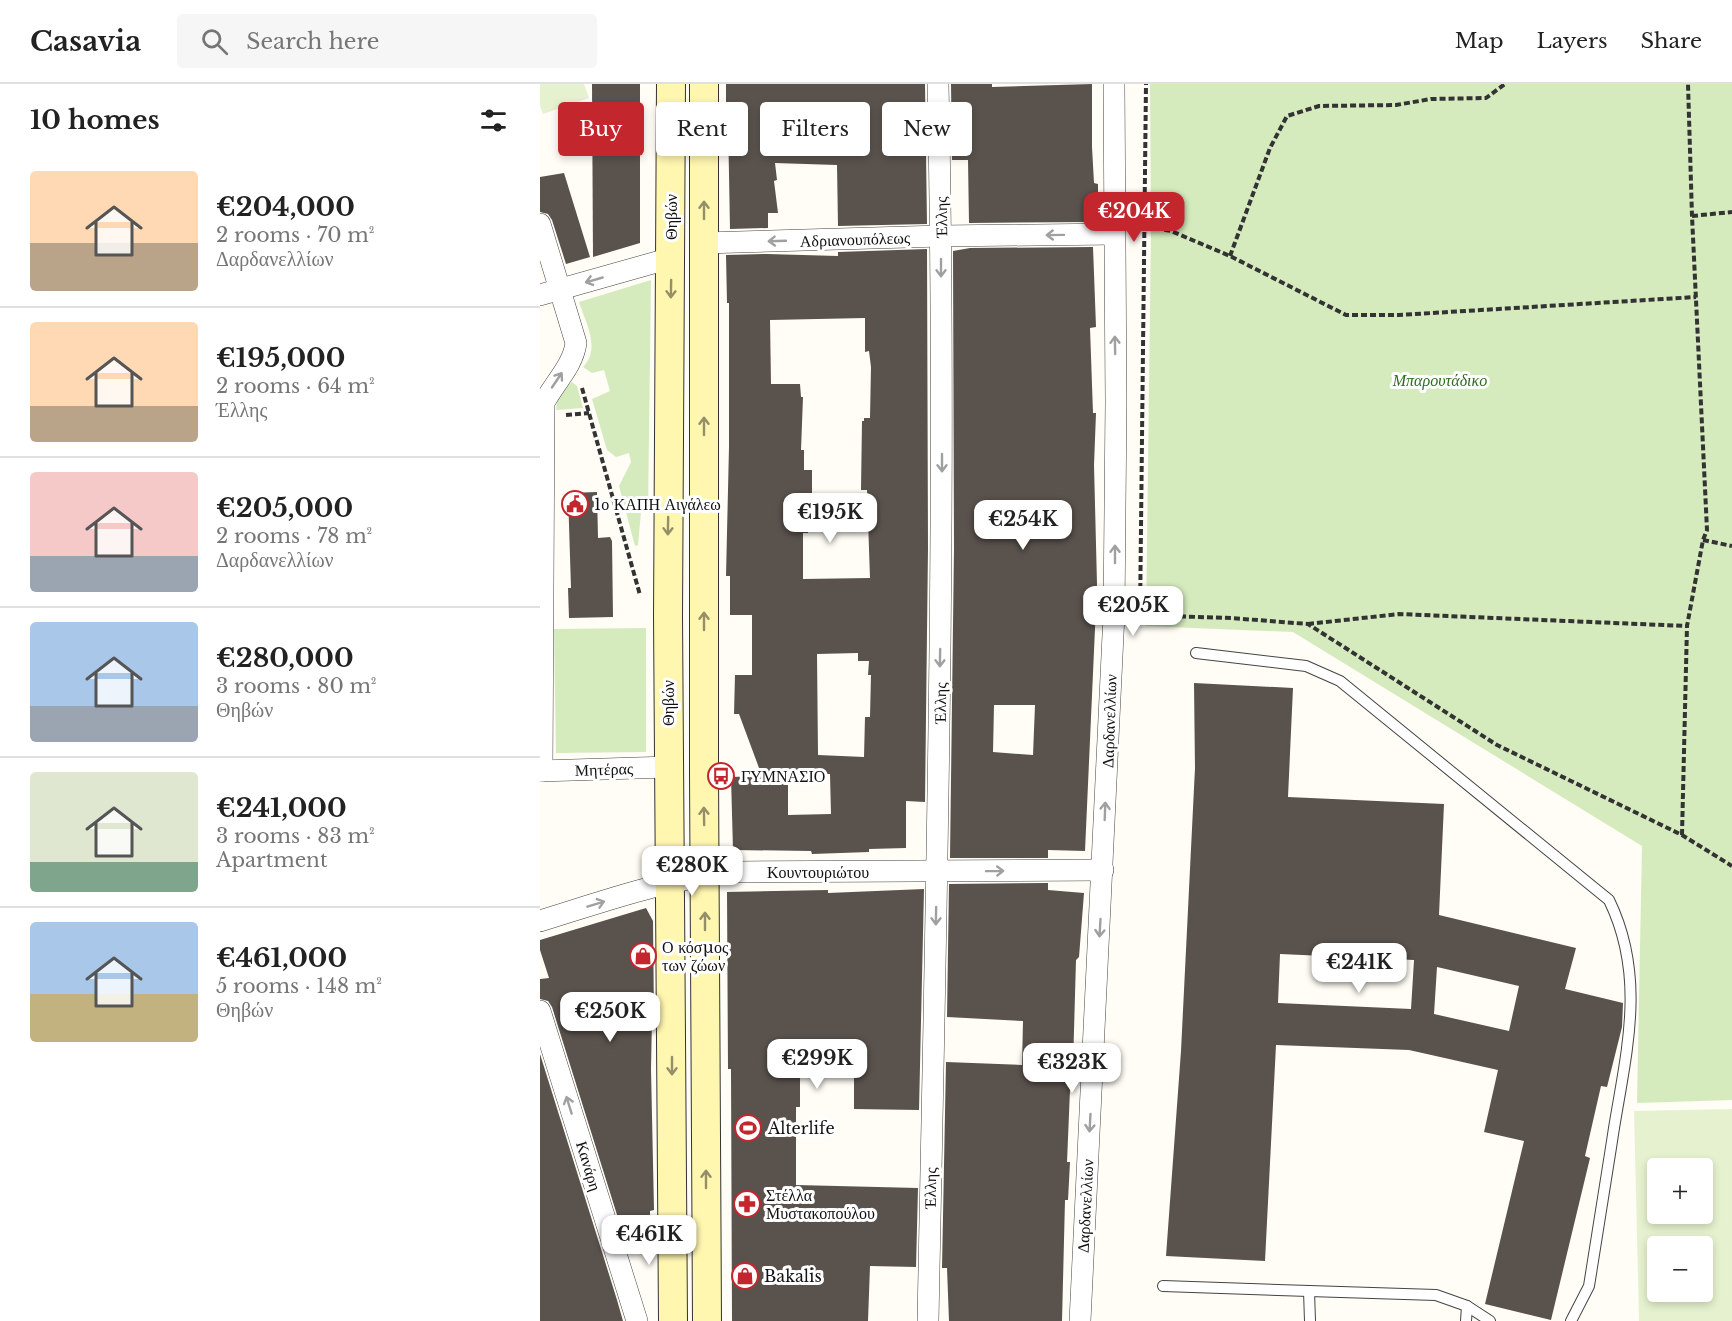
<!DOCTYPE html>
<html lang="en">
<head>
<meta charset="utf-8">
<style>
	:root { --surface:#fff; --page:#f6f6f6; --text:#222; --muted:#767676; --line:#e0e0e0; --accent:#c4262e }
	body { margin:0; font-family:"Libre Baskerville",serif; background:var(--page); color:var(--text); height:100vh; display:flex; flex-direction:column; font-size:22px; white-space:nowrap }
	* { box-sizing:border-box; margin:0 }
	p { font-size:20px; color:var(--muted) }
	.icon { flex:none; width:33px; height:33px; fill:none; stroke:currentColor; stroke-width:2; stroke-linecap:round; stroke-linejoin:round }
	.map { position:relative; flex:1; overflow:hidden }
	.panel { display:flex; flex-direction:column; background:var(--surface); width:540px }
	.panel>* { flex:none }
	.top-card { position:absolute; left:18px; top:18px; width:570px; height:54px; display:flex; gap:12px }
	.buttons { position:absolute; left:1107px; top:1074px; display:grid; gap:12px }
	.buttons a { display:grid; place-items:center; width:66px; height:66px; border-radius:6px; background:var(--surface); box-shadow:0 3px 9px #0003; font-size:30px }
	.price { position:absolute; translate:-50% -51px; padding:0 14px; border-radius:12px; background:#fff; color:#222; font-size:20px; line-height:39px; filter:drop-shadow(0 2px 3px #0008) }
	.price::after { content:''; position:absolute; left:50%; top:36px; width:18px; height:14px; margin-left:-9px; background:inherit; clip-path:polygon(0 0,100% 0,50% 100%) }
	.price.on { background:var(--accent); color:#fff }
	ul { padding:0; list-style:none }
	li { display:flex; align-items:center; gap:18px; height:150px; padding:0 30px }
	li+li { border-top:2px solid var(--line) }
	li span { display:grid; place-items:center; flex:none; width:168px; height:120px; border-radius:6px; color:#555 }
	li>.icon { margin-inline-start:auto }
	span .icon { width:72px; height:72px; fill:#fffc; stroke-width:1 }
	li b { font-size:26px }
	h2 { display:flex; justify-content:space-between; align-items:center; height:72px; padding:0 30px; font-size:26px }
	.pill { padding:0 21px; border-radius:6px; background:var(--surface); box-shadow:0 3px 9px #0003; font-size:21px; line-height:54px }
	.pill.on { background:var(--accent); color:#fff }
	header { display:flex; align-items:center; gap:36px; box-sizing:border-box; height:84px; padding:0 30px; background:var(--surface); border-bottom:2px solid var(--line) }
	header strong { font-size:28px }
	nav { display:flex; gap:33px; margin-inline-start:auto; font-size:21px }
	.search { width:420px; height:54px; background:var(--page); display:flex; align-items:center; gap:15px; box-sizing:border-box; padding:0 21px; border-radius:6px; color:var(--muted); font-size:22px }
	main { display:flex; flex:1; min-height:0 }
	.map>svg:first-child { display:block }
</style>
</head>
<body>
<header>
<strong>Casavia</strong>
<div class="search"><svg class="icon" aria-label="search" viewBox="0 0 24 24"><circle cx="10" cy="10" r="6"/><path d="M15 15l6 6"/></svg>Search here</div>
<nav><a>Map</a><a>Layers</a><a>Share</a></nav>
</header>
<main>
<section class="panel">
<h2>10 homes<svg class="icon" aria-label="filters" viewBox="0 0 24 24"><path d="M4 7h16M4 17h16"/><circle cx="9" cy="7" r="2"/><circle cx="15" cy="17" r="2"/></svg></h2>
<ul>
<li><span style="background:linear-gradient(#ffd9b3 60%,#b9a48a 0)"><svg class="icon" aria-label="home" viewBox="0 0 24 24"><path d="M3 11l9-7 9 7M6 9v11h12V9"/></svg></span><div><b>€204,000</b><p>2 rooms · 70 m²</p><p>Δαρδανελλίων</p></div></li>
<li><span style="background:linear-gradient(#ffd9b3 70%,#b9a48a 0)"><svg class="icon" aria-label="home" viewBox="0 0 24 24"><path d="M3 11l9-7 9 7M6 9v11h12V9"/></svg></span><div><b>€195,000</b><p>2 rooms · 64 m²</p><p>Έλλης</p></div></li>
<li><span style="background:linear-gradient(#f6c9c9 70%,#9aa5b1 0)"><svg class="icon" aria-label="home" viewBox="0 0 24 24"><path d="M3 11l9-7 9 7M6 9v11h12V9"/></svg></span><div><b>€205,000</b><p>2 rooms · 78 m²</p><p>Δαρδανελλίων</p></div></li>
<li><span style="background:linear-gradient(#a9c7e8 70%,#9aa5b1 0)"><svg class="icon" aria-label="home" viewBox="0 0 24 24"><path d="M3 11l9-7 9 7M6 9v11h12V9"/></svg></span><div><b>€280,000</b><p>3 rooms · 80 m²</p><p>Θηβών</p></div></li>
<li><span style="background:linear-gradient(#dfe7d0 75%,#7fa58c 0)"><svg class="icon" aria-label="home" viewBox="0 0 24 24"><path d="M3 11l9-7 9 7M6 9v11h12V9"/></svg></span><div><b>€241,000</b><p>3 rooms · 83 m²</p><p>Apartment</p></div></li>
<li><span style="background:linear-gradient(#a9c7e8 60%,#c2b280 0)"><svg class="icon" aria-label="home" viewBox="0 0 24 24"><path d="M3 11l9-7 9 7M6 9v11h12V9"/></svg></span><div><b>€461,000</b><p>5 rooms · 148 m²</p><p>Θηβών</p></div></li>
</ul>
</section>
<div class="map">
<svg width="1192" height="1237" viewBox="0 0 1192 1237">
	<rect width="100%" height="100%" fill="#fffdf5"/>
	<g fill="#d5ebbd">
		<polygon points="610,0 1192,0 1192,1016 1097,1019 1102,762 753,548 606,542 611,143"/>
		<path d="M111,196L108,427L101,428L98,461L95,462L79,402L91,378L89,369L76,373L67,366L52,315L70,307L64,286L52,289L43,283C61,264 46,240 39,218Z"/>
		<polygon points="32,298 37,302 43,324 16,326 18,312"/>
		<polygon points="106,544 106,668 16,669 14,545"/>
	</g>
	<g fill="#e6f2cf" fill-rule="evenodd">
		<polygon points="0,0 44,0 49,14 3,30 0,22"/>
		<path d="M1192,1025V1237H1099L1094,1027ZM1162,1084V1130H1118V1084ZM1162,1162V1208H1118V1162Z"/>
	</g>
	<g fill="#5a524d" fill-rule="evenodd">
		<polygon points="52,0 100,0 100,159 53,173"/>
		<polygon points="186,0 385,0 387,140 298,142 297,81 235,79 237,96 234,97 238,129 228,129 228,144 190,145 188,36 186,35"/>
		<polygon points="411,0 452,0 452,3 552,0 552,63 554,99 558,100 558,135 552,135 552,138 429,139 428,76 412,76"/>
		<polygon points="24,89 50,173 26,180 12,136 8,130 0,128 0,93"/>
		<path d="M553,163L556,243L550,244L553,329H556L554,381L557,500L545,767L508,766V774H410L414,464L413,167L430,164ZM454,621H495L493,671L453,668Z"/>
		<path d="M387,165L388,464L385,718L366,717V764L329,765V768L272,770L271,767L193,766L191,693L222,692L199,630H194L195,591H212V531H190V492H186L189,363V219H187L186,171L227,170L298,172V168ZM325,234V268L329,267L331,283L330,334H324V337H322L321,406H327L330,494L263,495V449H268L269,426H272V386H264V366H261L263,313H261L260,300H231L230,236ZM318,569V577H329L328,591H331L330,633H325L324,673L278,671L277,570ZM290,690L291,730L248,731V691Z"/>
		<polygon points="57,408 58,454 70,453 72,457 73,533 29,534 28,504 31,504 28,409"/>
		<path d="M654,599L753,604L748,713L904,720L899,831L1036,864L1025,905L1083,919L1082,943L1067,1003L1061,1002L1045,1072L1050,1074L1011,1236L945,1220L984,1057L944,1048L958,986L869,966L736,961L725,1177L626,1172L641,967L655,684ZM740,870L874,876L871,925L738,919ZM897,883L979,902L969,947L894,930Z"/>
		<polygon points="508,799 508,806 544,809 539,873 536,876 533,982 531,982 527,1078 530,1078 528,1116 525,1116 522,1237 409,1237 407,1184 402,1184 406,978 482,981 483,937 407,933 409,800"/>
		<polygon points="384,805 379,1026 314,1025 314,985 260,984 260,1023 256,1023 256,1101 378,1104 376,1183 330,1182 328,1237 192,1237 191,985 188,985 187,808 288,806 288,809"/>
		<polygon points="106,824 113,837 114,934 112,934 111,985 114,1126 110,1127 110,1131 78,1134 12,923 8,917 0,915 0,895 9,894 0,866 0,856"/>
		<polygon points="0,970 77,1216 83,1237 0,1237"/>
	</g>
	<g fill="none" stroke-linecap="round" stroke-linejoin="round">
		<defs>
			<g id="lane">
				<path d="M656,569L766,582L800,597L1069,816C1106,892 1087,965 1074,1044C1066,1097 1057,1150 1049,1202L1031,1237"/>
				<polyline points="623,1202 769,1207"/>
				<polyline points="770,1237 769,1207 896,1211 927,1222 950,1237"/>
				<polyline points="926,1237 927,1222"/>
			</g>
			<g id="street">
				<path d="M0,140L36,259C33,282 14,299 4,319L2,687"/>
				<polyline points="164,159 401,152 574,150"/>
				<polyline points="0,211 131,174"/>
				<polyline points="0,687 129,683"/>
				<path d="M0,837C65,817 128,794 196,788L563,786"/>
				<polyline points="0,927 97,1237"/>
				<path d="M388,1237C396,825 407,412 398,0"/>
				<polyline points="540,1237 574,530 576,319 574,0"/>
			</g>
			<g id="secondary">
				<polyline points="131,0 128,532 133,1237"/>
				<polyline points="164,0 164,690 167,1237"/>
			</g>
		</defs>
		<use href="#lane" stroke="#444" stroke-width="12"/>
		<use href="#street" stroke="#444" stroke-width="22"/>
		<use href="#secondary" stroke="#333" stroke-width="30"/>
		<g stroke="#333" stroke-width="4" stroke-dasharray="6 3" stroke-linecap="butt">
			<polyline points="1152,132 1192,128"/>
			<polyline points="598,144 605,142 631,147 690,172 806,231 859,231 1156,213"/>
			<polyline points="690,172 730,64 747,32 779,22 856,21 891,15 946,14 965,0"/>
			<polyline points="42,304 100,511"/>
			<polyline points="26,331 49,329"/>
			<polyline points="1163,456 1192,462"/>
			<polyline points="595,531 691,534 768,540 957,661 1142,751 1192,782"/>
			<polyline points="600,532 606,0"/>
			<polyline points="768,540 859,530 1147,542"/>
			<polyline points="1142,751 1147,542 1163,456 1167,446 1152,132 1148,0"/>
		</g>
		<use href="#lane" stroke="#fff" stroke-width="10"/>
		<use href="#street" stroke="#fff" stroke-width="21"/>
		<use href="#secondary" stroke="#fff6b0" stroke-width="28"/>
	</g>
	<defs><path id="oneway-shaft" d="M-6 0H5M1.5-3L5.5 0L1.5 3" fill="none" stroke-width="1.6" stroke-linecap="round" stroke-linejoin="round" transform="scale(1.5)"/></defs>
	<g stroke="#948f68">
		<use href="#oneway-shaft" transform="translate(164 126) rotate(-90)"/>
		<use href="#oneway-shaft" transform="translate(131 205) rotate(91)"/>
		<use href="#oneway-shaft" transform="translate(164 342) rotate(-90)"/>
		<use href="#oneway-shaft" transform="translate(128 442) rotate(91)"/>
		<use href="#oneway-shaft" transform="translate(164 537) rotate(-90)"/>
		<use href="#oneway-shaft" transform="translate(164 732) rotate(-91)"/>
		<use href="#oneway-shaft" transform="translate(165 837) rotate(-90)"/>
		<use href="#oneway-shaft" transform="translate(132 982) rotate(90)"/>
		<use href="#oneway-shaft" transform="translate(166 1095) rotate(-90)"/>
	</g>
	<g stroke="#a0a0a0">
		<use href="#oneway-shaft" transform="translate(515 151) rotate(179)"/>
		<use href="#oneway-shaft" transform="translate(237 157) rotate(178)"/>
		<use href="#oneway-shaft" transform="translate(401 184) rotate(90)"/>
		<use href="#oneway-shaft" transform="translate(54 196) rotate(164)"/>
		<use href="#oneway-shaft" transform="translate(575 261) rotate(-91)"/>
		<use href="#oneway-shaft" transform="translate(17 296) rotate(-56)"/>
		<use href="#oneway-shaft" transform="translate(402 379) rotate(90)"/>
		<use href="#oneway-shaft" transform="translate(575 470) rotate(-90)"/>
		<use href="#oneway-shaft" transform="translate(400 574) rotate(91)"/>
		<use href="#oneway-shaft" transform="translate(565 727) rotate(-88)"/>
		<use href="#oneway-shaft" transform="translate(455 787) rotate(-1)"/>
		<use href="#oneway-shaft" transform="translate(56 820) rotate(-17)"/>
		<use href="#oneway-shaft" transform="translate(396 832) rotate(91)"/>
		<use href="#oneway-shaft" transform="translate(560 844) rotate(93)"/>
		<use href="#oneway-shaft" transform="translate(29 1021) rotate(-107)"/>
		<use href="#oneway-shaft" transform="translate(550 1039) rotate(93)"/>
	</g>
	<defs>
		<symbol id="civic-ring" viewBox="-11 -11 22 22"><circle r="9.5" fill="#fff" stroke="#c4262e" stroke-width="1.5"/><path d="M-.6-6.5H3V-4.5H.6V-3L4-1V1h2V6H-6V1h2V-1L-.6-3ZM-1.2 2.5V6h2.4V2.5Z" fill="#c4262e"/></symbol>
		<symbol id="bus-ring" viewBox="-11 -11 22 22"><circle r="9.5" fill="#fff" stroke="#c4262e" stroke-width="1.5"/><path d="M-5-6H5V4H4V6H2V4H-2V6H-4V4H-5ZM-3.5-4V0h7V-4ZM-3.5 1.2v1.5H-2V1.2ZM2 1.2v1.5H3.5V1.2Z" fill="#c4262e"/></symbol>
		<symbol id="shop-ring" viewBox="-11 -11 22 22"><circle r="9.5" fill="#fff" stroke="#c4262e" stroke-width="1.5"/><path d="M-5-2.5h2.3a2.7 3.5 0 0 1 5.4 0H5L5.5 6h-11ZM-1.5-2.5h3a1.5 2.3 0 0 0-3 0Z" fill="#c4262e"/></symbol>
		<symbol id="stadium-ring" viewBox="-11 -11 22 22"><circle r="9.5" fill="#fff" stroke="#c4262e" stroke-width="1.5"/><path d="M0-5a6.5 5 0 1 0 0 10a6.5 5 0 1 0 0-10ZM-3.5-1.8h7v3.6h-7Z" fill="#c4262e"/></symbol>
		<symbol id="pharmacy-ring" viewBox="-11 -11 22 22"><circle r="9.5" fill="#fff" stroke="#c4262e" stroke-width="1.5"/><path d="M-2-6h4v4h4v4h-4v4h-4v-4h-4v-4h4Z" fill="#c4262e"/></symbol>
	</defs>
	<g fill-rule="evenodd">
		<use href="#civic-ring" x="20" y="405" width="30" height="30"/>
		<use href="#bus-ring" x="166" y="677" width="30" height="30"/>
		<use href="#shop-ring" x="88" y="857" width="30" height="30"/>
		<use href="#stadium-ring" x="193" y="1029" width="30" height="30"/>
		<use href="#pharmacy-ring" x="192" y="1105" width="30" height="30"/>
		<use href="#shop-ring" x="190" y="1177" width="30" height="30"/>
	</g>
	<g text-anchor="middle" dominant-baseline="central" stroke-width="6" stroke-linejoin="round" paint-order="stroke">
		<g font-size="16" fill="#111" stroke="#fff">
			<text transform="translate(131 133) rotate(-90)">Θηβών</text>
			<text transform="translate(401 133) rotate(-91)">Έλλης</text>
			<text transform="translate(315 155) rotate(-2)">Αδριανουπόλεως</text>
			<text transform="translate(128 619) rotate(-90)">Θηβών</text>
			<text transform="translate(400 619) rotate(-89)">Έλλης</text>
			<text transform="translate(569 637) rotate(-88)">Δαρδανελλίων</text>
			<text transform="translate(64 685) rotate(-2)">Μητέρας</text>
			<text x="278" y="788">Κουντουριώτου</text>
			<text transform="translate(49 1082) rotate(73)">Κανάρη</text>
			<text transform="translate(390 1104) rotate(-89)">Έλλης</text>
			<text transform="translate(545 1122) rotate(-87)">Δαρδανελλίων</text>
		</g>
		<g font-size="16" font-style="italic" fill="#2f6b1f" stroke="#fff">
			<text x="900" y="296">Μπαρουτάδικο</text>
		</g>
		<g font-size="16" fill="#111" stroke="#fff" text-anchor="start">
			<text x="54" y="420">1ο ΚΑΠΗ Αιγάλεω</text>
			<text x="201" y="692">ΓΥΜΝΑΣΙΟ</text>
			<text x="122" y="863">Ο κόσμος<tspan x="122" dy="18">των ζώων</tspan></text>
			<text x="228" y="1044">Alterlife</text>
			<text x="226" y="1111">Στέλλα<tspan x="226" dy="18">Μυστακοπούλου</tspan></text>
			<text x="224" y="1192">Bakalis</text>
		</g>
	</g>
</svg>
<div class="buttons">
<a>+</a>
<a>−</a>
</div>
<b class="price on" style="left:594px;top:159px">€204K</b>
<b class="price" style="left:290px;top:460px">€195K</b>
<b class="price" style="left:483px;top:467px">€254K</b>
<b class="price" style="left:593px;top:553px">€205K</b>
<b class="price" style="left:152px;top:813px">€280K</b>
<b class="price" style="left:819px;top:910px">€241K</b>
<b class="price" style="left:70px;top:959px">€250K</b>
<b class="price" style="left:277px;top:1006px">€299K</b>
<b class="price" style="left:532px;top:1010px">€323K</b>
<b class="price" style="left:109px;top:1182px">€461K</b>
<div class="top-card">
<a class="pill on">Buy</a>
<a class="pill">Rent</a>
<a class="pill">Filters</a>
<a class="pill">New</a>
</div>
</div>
</main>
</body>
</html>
